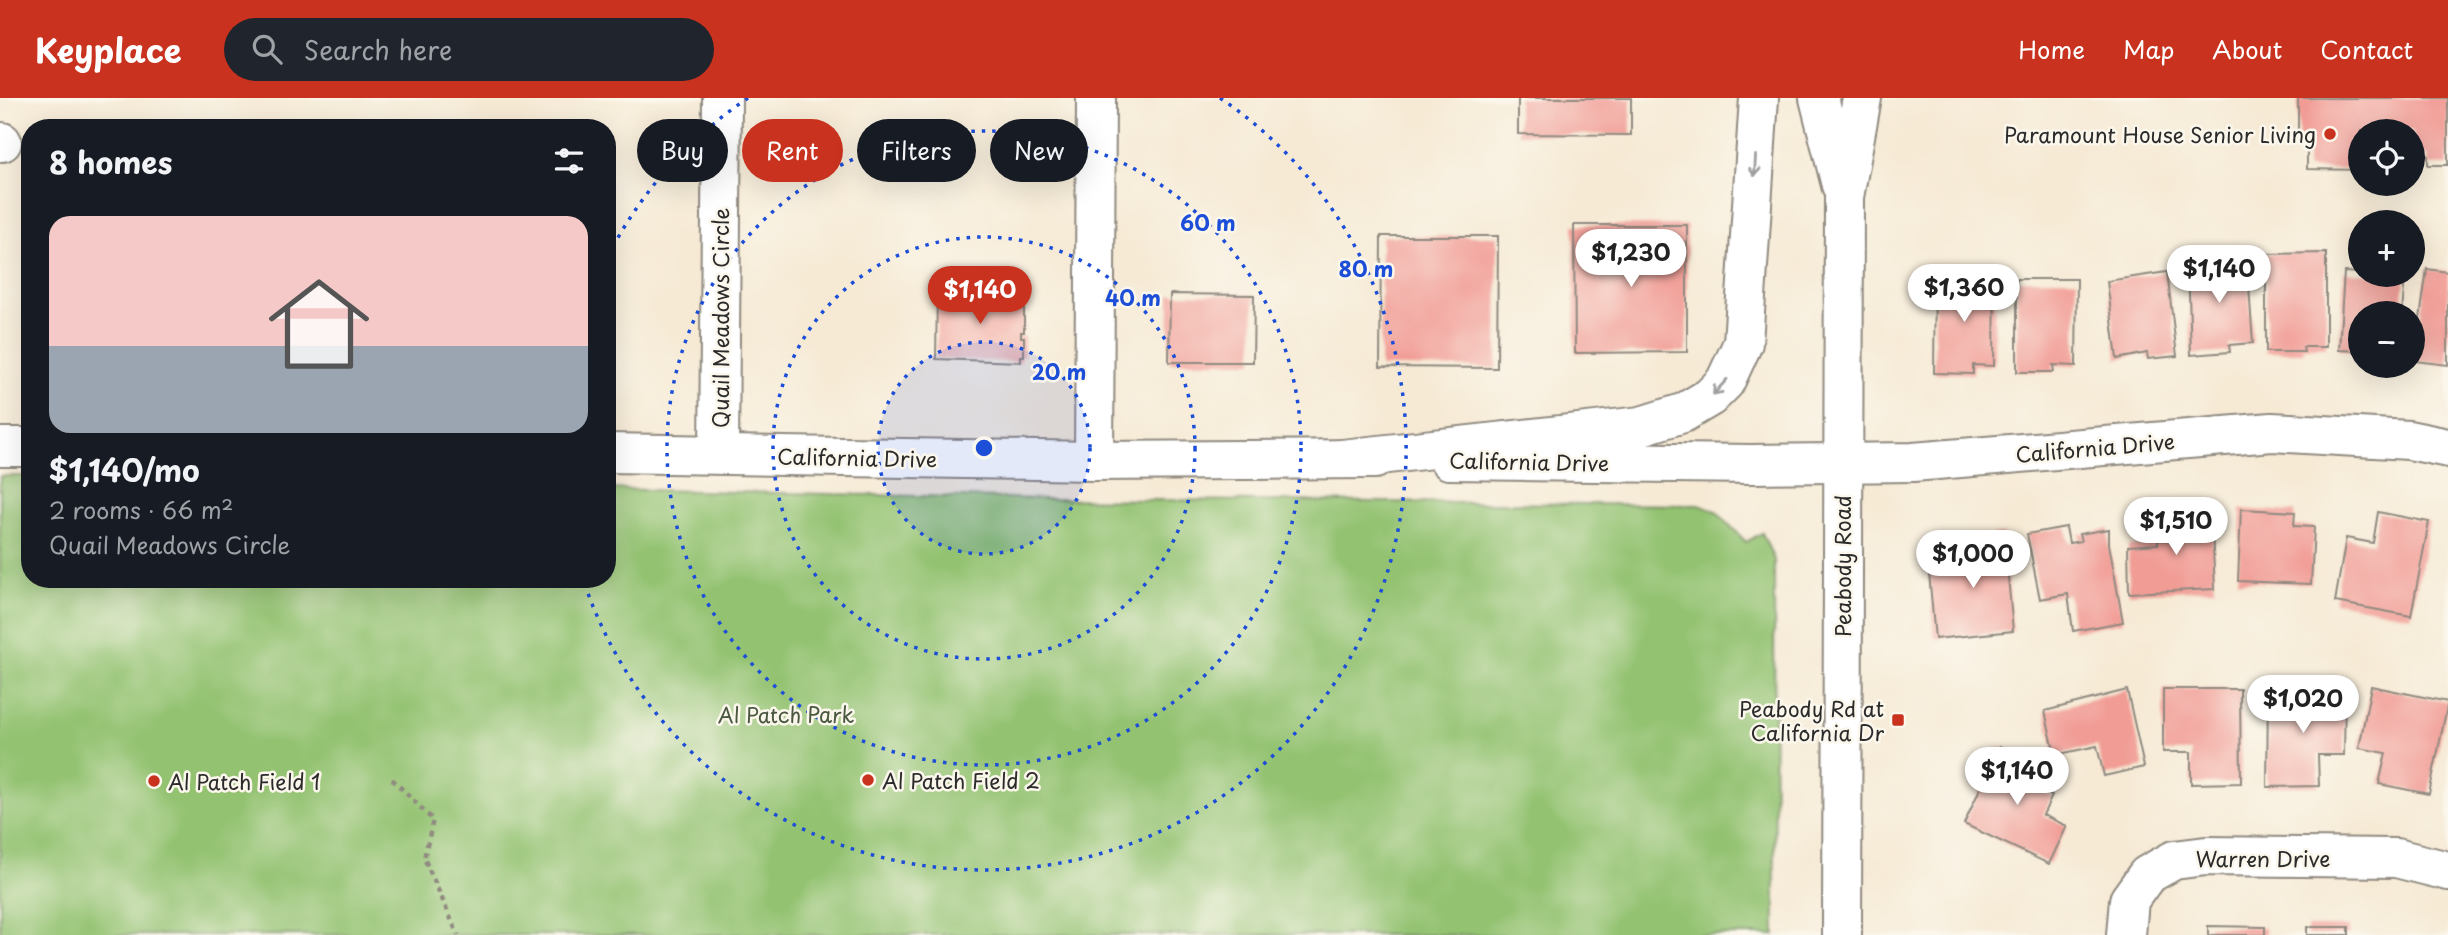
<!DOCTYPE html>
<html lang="en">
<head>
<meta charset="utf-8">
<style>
	:root { --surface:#171b24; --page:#20242c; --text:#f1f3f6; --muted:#9ea1a6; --line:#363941; --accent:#c8321e }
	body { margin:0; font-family:"Playpen Sans",sans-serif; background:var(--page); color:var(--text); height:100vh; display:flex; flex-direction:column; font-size:26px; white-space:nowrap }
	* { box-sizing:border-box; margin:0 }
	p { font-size:23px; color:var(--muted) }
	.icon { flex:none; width:38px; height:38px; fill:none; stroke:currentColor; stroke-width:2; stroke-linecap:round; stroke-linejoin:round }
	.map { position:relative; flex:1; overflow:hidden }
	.details { position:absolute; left:21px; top:21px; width:595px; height:469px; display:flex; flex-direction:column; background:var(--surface); border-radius:28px; box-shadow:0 7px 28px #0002 }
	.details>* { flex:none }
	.hud { position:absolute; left:637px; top:21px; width:665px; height:63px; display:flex; gap:14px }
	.fabs { position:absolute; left:2348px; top:21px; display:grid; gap:14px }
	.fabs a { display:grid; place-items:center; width:77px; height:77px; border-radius:50%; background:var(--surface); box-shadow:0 7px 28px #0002; font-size:35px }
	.price { position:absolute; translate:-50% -60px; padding:0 16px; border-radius:24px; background:#fff; color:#222; font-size:23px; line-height:46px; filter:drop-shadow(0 2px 4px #0008) }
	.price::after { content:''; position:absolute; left:50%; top:42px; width:21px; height:16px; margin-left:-10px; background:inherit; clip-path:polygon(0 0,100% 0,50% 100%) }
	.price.current { background:var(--accent); color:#fff }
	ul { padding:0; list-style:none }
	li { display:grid; align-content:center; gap:14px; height:371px; padding:0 28px }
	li+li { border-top:2px solid var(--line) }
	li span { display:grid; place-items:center; height:217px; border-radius:21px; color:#555 }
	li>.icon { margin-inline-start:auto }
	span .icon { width:126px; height:126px; fill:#fffc; stroke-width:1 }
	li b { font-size:30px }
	h2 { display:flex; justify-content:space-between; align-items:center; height:84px; padding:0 28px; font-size:30px }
	.pill { padding:0 24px; border-radius:32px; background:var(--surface); box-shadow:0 7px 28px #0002; font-size:24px; line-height:63px }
	.pill.current { background:var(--accent); color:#fff }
	header { display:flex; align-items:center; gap:42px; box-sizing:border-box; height:98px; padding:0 35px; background:var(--accent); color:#fff }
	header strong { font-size:33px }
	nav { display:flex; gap:38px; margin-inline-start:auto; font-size:24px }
	.search { width:490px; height:63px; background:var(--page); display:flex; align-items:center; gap:18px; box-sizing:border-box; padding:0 24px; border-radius:38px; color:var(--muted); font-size:26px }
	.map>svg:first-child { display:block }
</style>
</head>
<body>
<header>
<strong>Keyplace</strong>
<div class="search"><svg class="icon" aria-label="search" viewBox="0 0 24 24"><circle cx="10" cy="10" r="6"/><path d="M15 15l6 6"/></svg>Search here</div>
<nav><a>Home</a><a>Map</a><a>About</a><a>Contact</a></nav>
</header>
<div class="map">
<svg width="2448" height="837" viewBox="0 0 2448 837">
	<rect width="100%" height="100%" fill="#fbf7ec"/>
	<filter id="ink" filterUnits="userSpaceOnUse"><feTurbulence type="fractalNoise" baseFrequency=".0143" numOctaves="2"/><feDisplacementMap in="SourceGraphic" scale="14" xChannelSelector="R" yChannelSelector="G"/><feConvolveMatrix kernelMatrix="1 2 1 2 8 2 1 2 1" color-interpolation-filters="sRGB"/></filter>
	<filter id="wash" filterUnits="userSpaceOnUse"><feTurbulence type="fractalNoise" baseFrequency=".00686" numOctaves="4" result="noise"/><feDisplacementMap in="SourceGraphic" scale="28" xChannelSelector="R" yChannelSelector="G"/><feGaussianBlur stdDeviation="1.57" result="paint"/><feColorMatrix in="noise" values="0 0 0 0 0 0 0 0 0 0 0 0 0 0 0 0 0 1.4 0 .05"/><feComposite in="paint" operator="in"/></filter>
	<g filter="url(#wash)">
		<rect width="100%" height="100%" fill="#f6ead5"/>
		<polygon fill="#93c271" stroke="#5f764e" stroke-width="2" points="0,378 30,378 30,481 607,481 607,391 1047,401 1700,407 1716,413 1746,444 1762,435 1774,462 1775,837 0,837"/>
		<g id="blocks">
			<g fill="#f19d96">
				<polygon points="1518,0 1631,0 1631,37 1518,36"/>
				<polygon points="2298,0 2448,0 2448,67 2428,67 2428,57 2413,58 2413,33 2361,33 2361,72 2307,71 2307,40 2298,40"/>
				<polygon points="1574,127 1687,127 1687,254 1575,255"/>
				<polygon points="1381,138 1498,138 1497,270 1380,269"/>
				<polygon points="2326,155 2326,249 2303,249 2304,254 2266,254 2266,156"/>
				<polygon points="2247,160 2253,245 2229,247 2230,254 2191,257 2188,164"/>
				<polygon points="2427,171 2448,174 2448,267 2414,263"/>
				<polygon points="2167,174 2177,258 2148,261 2147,255 2117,261 2107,183"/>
				<polygon points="2344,174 2405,178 2402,215 2361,215 2361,253 2339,252"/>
				<polygon points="1935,180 1995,180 1994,268 1973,267 1973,276 1934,275"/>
				<polygon points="2017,181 2077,181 2076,268 2053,267 2054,274 2017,274"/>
				<polygon points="1024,194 1024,234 1021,234 1021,239 1024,239 1024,258 1021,258 1021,264 936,261 937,195"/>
				<polygon points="1170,196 1254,197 1253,264 1169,264"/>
				<polygon points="2241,411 2295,414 2294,428 2314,429 2311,486 2238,483"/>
				<polygon points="2211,413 2215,491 2129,495 2128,448 2158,446 2158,442 2169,442 2169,415"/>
				<polygon points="2378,414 2429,424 2411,518 2335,504 2346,440 2373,445"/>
				<polygon points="2066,429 2069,445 2081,443 2079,436 2109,431 2109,446 2123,524 2073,533 2068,496 2040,501 2027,436"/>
				<polygon points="2004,436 2013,533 1935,541 1929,475 1957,472 1953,441"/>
				<polygon points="2371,588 2448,604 2429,696 2379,686 2386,655 2359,650"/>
				<polygon points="2163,591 2240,591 2241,685 2191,686 2191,654 2163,654"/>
				<polygon points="2127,592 2144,669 2104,678 2097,648 2055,657 2045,613"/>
				<polygon points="2268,594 2345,594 2344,657 2318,657 2319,688 2267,689"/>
				<polygon points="1999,649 2055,674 2045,695 2052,698 2043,717 2067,728 2049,766 1964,726"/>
				<polygon points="2208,828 2265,829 2265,837 2208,837"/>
				<rect x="2307" y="829" width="42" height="8"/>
			</g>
		</g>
	</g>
	<g filter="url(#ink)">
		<use href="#blocks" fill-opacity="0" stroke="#908a80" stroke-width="2"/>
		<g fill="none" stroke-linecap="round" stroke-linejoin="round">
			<defs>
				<g id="minor">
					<polyline points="0,44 2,44"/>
					<polyline points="0,349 30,349"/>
					<polyline points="607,355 1094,363 1375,361"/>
					<polyline points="719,356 722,0"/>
					<polyline points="1449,362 1752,366 1913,364 2272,334 2409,342 2448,350"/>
					<polyline points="1094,363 1096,0"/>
					<polyline points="2126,837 2129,802 2147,777 2174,762 2206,758 2396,760 2448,773"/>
				</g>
				<g id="major">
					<polyline points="1819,0 1841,87"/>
					<polyline points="1342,361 1641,328 1683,315 1710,299 1725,284 1743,245 1759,0"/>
					<polyline points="1842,837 1844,99 1862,0"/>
				</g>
			</defs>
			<use href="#minor" stroke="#908a80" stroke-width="42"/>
			<use href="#major" stroke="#908a80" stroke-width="42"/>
			<polyline stroke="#908a80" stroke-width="4.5" stroke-dasharray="5 5" stroke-linecap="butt" points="392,681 433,722 424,760 458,837"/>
			<use href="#minor" stroke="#fff" stroke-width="38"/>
			<use href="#major" stroke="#fff" stroke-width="38"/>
		</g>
		<defs><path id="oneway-shaft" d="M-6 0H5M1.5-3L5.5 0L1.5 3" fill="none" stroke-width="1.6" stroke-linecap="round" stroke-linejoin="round" transform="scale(1.75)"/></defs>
		<g stroke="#a0a0a0">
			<use href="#oneway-shaft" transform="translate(1755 68) rotate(93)"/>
			<use href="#oneway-shaft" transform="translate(1720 289) rotate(132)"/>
		</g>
	</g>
	<circle cx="984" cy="350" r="106" fill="#1d4ed8" fill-opacity=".12"/>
	<g fill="none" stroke="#1d4ed8" stroke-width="3.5" stroke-dasharray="3.5 7">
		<circle cx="984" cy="350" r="106"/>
		<circle cx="984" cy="350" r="211"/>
		<circle cx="984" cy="350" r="317"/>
		<path d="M608 158A422 422 0 0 1 748 0M1220 0A422 422 0 1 1 584 484"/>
	</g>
	<g fill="#c8321e" stroke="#fbf7ec" stroke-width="2.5">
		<circle cx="2330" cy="36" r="7"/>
		<rect x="1891" y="615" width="14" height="14" rx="3.5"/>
		<circle cx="868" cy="682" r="7"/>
		<circle cx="154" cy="683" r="7"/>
	</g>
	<g text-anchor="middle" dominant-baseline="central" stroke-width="5" stroke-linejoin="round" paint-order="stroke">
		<g font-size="21" fill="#2b2b2b" stroke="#fbf7ec" text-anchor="end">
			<text x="2316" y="36">Paramount House Senior Living</text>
			<text x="1884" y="610">Peabody Rd at<tspan x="1884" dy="24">California Dr</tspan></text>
			<text x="882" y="682" text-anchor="start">Al Patch Field 2</text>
			<text x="168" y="683" text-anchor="start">Al Patch Field 1</text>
		</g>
		<g font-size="21" fill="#2b2b2b" stroke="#fbf7ec">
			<text transform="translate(720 220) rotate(-90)">Quail Meadows Circle</text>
			<text transform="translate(2095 349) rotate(-5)">California Drive</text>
			<text transform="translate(857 359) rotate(1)">California Drive</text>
			<text transform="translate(1529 363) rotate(1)">California Drive</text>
			<text transform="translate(1842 468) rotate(-90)">Peabody Road</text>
			<text x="2263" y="760">Warren Drive</text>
		</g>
		<g font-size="21" fill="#4a5840" stroke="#fbf7ec">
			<text x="786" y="616">Al Patch Park</text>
		</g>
	</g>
	<circle cx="984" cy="350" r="10" fill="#1d4ed8" stroke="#fbf7ec" stroke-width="3.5"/>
	<g font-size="21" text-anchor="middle" font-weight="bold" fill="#1d4ed8" stroke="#fbf7ec" stroke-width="5" stroke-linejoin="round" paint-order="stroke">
		<text x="1208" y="133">60 m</text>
		<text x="1366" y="179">80 m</text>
		<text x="1133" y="208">40 m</text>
		<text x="1059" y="282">20 m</text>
	</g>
</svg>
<div class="fabs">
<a><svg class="icon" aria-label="locate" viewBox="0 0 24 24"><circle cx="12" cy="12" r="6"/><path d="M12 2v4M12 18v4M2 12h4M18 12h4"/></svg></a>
<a>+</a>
<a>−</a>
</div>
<b class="price" style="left:1631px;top:191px">$1,230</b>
<b class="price" style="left:2219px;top:207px">$1,140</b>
<b class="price" style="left:1964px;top:226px">$1,360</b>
<b class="price current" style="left:980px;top:228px">$1,140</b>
<b class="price" style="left:2176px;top:459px">$1,510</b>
<b class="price" style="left:1973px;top:492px">$1,000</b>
<b class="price" style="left:2303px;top:637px">$1,020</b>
<b class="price" style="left:2017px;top:709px">$1,140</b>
<div class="hud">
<a class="pill">Buy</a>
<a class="pill current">Rent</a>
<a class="pill">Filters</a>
<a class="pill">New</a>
</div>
<section class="details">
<h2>8 homes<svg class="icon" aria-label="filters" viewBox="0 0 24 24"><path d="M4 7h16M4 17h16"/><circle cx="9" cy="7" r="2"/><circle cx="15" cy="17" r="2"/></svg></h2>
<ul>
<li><span style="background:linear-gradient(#f6c9c9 60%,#9aa5b1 0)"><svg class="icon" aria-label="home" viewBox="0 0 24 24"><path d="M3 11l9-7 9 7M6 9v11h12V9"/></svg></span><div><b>$1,140/mo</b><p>2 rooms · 66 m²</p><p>Quail Meadows Circle</p></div></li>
</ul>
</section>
</div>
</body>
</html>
